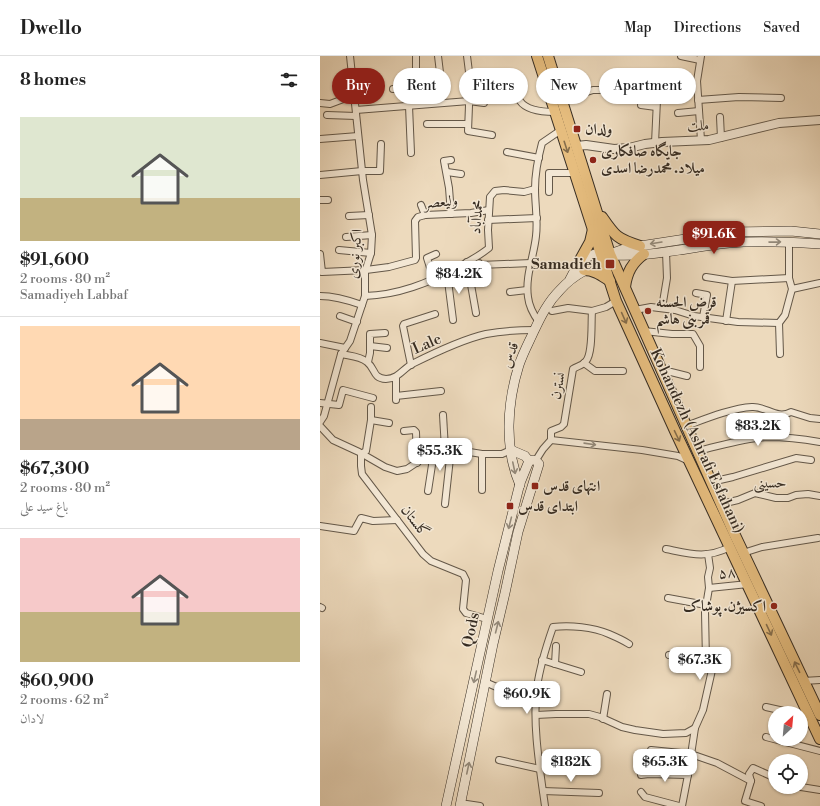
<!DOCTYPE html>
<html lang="en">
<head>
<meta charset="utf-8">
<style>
	:root { --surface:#fff; --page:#f2f2f2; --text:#222; --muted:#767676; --line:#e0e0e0; --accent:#8f2418 }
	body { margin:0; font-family:"Libre Bodoni",Amiri,serif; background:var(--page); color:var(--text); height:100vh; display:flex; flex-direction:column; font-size:15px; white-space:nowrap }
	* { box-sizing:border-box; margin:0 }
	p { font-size:13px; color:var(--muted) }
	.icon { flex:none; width:22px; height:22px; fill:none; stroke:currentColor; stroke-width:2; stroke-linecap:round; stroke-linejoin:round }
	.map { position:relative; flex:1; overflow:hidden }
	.side { display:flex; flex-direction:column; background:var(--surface); width:320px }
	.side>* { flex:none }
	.banner { position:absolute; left:12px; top:12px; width:380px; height:36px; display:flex; gap:8px }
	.needle { width:26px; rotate:26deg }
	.buttons { position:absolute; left:448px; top:650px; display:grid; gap:8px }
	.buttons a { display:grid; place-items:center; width:40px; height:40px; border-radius:50%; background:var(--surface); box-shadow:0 1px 3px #0004; font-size:20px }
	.price { position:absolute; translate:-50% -34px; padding:0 9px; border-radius:8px; background:#fff; color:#222; font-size:13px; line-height:26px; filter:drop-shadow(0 1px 2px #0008) }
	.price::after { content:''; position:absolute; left:50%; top:24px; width:12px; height:9px; margin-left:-6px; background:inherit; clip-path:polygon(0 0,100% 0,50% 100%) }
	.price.selected { background:var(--accent); color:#fff }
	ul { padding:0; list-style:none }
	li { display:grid; align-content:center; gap:8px; height:212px; padding:0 20px }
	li+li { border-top:1px solid var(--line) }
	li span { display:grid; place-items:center; height:124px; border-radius:0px; color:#555 }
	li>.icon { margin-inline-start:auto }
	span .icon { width:72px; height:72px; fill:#fffc; stroke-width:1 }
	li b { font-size:17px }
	h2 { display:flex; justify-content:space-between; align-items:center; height:48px; padding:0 20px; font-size:17px }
	.chip { padding:0 14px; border-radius:18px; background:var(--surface); box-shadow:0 1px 3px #0004; font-size:14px; line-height:36px }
	.chip.selected { background:var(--accent); color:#fff }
	header { display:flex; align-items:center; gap:24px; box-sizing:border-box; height:56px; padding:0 20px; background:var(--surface); border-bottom:1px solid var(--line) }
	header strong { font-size:19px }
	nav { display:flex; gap:22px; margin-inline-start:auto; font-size:14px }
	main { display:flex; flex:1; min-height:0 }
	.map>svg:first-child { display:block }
</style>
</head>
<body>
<header>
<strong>Dwello</strong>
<nav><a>Map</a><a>Directions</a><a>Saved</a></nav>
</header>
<main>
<section class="side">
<h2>8 homes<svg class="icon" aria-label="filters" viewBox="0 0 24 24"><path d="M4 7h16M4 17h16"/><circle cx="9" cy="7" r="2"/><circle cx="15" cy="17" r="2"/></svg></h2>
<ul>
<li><span style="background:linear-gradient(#dfe7d0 65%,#c2b280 0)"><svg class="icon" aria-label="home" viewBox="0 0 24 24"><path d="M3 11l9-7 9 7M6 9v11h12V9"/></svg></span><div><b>$91,600</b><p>2 rooms · 80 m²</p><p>Samadiyeh Labbaf</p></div></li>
<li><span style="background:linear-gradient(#ffd9b3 75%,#b9a48a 0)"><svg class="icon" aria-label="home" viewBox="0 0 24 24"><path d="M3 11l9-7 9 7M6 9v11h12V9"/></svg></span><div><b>$67,300</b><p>2 rooms · 80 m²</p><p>باغ سید علی</p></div></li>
<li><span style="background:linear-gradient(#f6c9c9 60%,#c2b280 0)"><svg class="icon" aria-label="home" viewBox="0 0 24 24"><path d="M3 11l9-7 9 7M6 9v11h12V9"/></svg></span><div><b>$60,900</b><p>2 rooms · 62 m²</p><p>لادان</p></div></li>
</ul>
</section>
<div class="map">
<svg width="500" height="750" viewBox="0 0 500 750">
	<rect width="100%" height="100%" fill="#eddabd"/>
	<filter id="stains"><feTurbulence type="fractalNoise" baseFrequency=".005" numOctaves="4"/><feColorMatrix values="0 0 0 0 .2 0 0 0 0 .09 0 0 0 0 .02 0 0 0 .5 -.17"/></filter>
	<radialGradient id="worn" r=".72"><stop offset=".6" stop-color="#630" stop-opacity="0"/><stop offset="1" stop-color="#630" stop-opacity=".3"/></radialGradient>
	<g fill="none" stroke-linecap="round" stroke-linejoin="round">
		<defs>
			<g id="minor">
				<polyline points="96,0 96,34"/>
				<polyline points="118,0 122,33"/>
				<polyline points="147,0 150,24 148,75 172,79"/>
				<polyline points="361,0 380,4"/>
				<polyline points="381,0 377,25 381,84"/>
				<polyline points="32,22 49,22"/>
				<path d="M150,24L187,28L193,30C196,35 197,41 200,45C207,55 223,56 235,56"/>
				<polyline points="73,33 106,34"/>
				<polyline points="318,34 340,37"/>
				<polyline points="241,38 264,37 273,34 286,34 300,37"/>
				<polyline points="378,44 419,41 461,42"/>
				<polyline points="0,47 10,48 34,39"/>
				<polyline points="321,49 336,51"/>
				<polyline points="89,50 91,97"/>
				<polyline points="36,54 149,45 164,47"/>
				<polyline points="358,57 379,55"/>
				<polyline points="7,59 36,60"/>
				<polyline points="400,61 401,82"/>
				<polyline points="107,68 148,68"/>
				<polyline points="0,83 38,80"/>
				<polyline points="335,87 337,44 340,37 358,36"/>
				<polyline points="187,96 219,102"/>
				<polyline points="131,104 124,105 129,132 131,158"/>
				<polyline points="127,116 141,118"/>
				<polyline points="0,119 42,115 60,115 61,88"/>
				<polyline points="229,136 229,117 255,117"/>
				<polyline points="0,144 8,144"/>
				<polyline points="101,149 105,159"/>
				<polyline points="29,160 49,159"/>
				<polyline points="168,164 217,162"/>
				<polyline points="26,181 52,179"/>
				<polyline points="19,194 51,197"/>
				<polyline points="0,198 2,216 46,214 69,211 95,204 96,202 95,165 98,161 105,159 151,157 169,154"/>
				<polyline points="147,206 156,257"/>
				<polyline points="159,207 164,225"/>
				<polyline points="160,209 211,207"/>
				<polyline points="127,217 133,264"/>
				<polyline points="386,221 412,225 469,222"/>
				<polyline points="114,224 107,202 116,198"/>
				<polyline points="472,233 500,227"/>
				<polyline points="190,236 207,234"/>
				<polyline points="376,237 387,239 383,261"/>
				<path d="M0,240C15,240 28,244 42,249"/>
				<path d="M45,240C78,239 108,227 137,212C148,206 159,200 169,192L168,174L170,141L175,135L184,134L204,136L215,133"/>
				<polyline points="342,252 347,222 346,196"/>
				<polyline points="315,254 331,251 355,254 374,260 418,266 459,267 465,259 472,233 469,222 469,186"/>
				<polyline points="232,255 248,252 272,255 286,251 296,245"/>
				<polyline points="20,260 37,266"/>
				<polyline points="406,265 412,225"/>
				<path d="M219,266C213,258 209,250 208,241C205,220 214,200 216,180C218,164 215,149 215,133C215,118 218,102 222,87L241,74"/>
				<polyline points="459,267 460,298"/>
				<polyline points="324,275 352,278 373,278 380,290 380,311"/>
				<polyline points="0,287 25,292"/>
				<polyline points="50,290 67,292"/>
				<path d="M21,298C30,300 40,300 47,306C56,313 52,322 66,323C78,323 83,313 92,308C112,298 144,283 166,278C182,275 199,274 215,274"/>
				<polyline points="48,306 50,297 50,278 65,277"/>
				<polyline points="264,307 275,315 303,315"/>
				<polyline points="91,309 83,270 84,268 115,258"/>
				<polyline points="343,317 351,316 367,320"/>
				<polyline points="76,340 121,335"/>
				<polyline points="76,344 76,321"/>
				<polyline points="0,347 19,349 23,334 53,342"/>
				<polyline points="51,351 51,364 46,395 41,398 41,410 42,418 103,498 111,505 143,518 146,524 143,553 146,557 167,563"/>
				<polyline points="123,359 125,393"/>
				<polyline points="51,364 69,367"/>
				<polyline points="0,366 4,360 21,298 30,285 45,240 45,216 51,197 52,179 43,124 30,0"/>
				<polyline points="0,370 13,384 39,396 65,411 77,415 87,413 111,397 119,394 131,393 162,398 182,398 191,394"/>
				<path d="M366,370C385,363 412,352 432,351C446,350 457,364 471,356L490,362L500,363"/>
				<polyline points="84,375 94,374 96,376 97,407"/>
				<path d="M231,384V375L241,371L244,368L253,313C257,310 262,310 266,305C273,297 271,267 272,255"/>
				<polyline points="231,384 322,394 358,400 369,405"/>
				<path d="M377,395C400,390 424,382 447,381C465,381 483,383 500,386"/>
				<polyline points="162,398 162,434"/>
				<polyline points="216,404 223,393 231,384"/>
				<polyline points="391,426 413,421 476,402 491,404"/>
				<polyline points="108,435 112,409 111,397"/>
				<polyline points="125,448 131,393"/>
				<polyline points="401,448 418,444 435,437 456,442 468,442 476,439 488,438 500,440"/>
				<polyline points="0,470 34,475 41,462 53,465 77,464"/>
				<path d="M346,493C371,498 386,503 410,491"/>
				<polyline points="423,497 442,491 498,482"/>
				<polyline points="389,532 428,528"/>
				<polyline points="348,542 386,549"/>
				<polyline points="0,551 2,552"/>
				<polyline points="222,604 261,616"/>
				<polyline points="386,605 385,556 389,532 388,521 390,512 388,498"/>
				<polyline points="235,608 236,590"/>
				<polyline points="483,625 500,624"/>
				<polyline points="165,626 181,633 217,639"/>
				<polyline points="446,651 473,657"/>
				<path d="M216,659L236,658H269L280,661L302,671L315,674L343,678L366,677L375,672L383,654L392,614L389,607C376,600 364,598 349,599"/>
				<polyline points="481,659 489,661"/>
				<polyline points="283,663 287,638"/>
				<polyline points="446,681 500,695"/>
				<polyline points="331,694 371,698 397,707 431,725"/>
				<polyline points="219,703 263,703"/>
				<polyline points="179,704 220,713"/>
				<polyline points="321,719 329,718 368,719"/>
				<polyline points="481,731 500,734"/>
				<polyline points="223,735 279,737"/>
				<polyline points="321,736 325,741 359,750"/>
				<polyline points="140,747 160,750"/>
				<path d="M225,750C220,714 212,667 217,631C220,610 226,591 233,571C250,569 273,571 289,578C296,581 303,584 309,588"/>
				<polyline points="362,750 368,719 375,672"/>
				<polyline points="441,750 425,745 431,725 429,718 433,712 451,720"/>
			</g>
			<polyline id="tertiary" points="257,90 266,89 294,93 309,92 325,88 342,86 389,84 459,67 500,64"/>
			<g id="secondary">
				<polyline points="290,198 304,193 320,190 411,176 471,175 500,178"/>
				<path d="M294,199C332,201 370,191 409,187C438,184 471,186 500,188"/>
				<polyline points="191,394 205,400 209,405"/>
				<path d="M200,429C184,392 187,347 199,309C203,297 209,286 214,275C221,260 228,246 240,234C247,226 255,220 264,215C272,210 277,209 282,200L275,198L260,204L249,225"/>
				<polyline points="126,750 178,515 200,427 209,405"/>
				<path d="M140,750L173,588L185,537L198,476L219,408C216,404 214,403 209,405"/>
			</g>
			<g id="primary">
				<polyline points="217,0 296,245 355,375 500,683"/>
				<polyline points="228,0 290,198 413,475 500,659"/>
				<path d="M282,161C295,180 297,183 320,190"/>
				<polyline points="260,204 270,186 273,173"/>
				<path d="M264,214C275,214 282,220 290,225"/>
				<path d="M305,231C307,216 312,207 324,198"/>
			</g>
		</defs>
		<use href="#minor" stroke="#645849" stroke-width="8"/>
		<use href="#tertiary" stroke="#645849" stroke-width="10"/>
		<use href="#secondary" stroke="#362c22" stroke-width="10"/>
		<use href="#primary" stroke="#362c22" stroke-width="12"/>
		<use href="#minor" stroke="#f3e7d4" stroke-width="6"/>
		<use href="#tertiary" stroke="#f3e7d4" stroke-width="8"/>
		<use href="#secondary" stroke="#f3e7d4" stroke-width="9"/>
		<use href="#primary" stroke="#e6bd7e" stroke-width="10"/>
	</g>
	<defs><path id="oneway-shaft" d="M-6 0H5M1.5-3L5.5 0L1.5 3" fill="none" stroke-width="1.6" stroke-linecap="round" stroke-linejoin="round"/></defs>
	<g stroke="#856d4b">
		<use href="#oneway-shaft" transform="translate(246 91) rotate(72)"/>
		<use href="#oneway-shaft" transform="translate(304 262) rotate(66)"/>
		<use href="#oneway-shaft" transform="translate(357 380) rotate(64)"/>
		<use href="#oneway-shaft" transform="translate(449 574) rotate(65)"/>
		<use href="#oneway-shaft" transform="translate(477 611) rotate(-116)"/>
	</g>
	<g stroke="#948a7b">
		<use href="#oneway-shaft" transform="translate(455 186) rotate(-1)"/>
		<use href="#oneway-shaft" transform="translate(336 187) rotate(171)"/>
		<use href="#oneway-shaft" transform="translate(270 388) rotate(8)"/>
		<use href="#oneway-shaft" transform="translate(194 412) rotate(78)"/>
		<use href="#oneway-shaft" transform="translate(190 467) rotate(104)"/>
		<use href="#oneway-shaft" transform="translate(177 571) rotate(-76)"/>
		<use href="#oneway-shaft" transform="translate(155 621) rotate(103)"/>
		<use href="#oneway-shaft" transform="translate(148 712) rotate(-78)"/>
	</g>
	<g fill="#8f2418" stroke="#f3e7d4" stroke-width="1.5">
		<rect x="253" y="69" width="8" height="8" rx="2"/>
		<circle cx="273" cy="104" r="4"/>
		<rect x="285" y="203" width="10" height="10" rx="2"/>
		<circle cx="328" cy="255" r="4"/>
		<rect x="211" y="426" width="8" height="8" rx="2"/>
		<rect x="186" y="446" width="8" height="8" rx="2"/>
		<circle cx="454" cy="550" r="4"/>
	</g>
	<g text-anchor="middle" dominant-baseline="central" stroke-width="3" stroke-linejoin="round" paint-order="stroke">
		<g font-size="15" fill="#362c22" stroke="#f3e7d4">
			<text transform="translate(378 70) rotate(-4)">ملت</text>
			<text transform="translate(121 146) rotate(-5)">ولیعصر</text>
			<text transform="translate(157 161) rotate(-85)">محمدآباد</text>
			<text transform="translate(35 198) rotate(-85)">اکبر نوری</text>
			<text transform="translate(107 288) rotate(-24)">Lale</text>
			<text transform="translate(190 299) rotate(-70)">قدس</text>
			<text transform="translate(238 330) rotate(-79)">نسترن</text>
			<text transform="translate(377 385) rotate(65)">Kohandezh (Ashrafi Esfahani)</text>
			<text transform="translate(450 427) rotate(-1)">حسینی</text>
			<text transform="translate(95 465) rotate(53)">گلستان</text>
			<text transform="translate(407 517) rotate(-5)">۵۸</text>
			<text transform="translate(151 574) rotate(-78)">Qods</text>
		</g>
		<g font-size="15" font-weight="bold" fill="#362c22" stroke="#f3e7d4" text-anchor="start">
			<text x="265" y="73">ولدان</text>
			<text x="281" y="95">جایگاه صافکاری<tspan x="281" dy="17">میلاد. محمدرضا اسدی</tspan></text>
			<text x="281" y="208" text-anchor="end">Samadieh</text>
			<text x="336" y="246">قرض الحسنه<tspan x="336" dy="17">قمربنی هاشم</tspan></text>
			<text x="223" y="430">انتهای قدس</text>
			<text x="198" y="450">ابتدای قدس</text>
			<text x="446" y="550" text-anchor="end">اکسیژن. پوشاک</text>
		</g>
	</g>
	<rect width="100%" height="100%" filter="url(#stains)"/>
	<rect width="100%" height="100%" fill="url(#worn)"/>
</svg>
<div class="buttons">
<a><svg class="needle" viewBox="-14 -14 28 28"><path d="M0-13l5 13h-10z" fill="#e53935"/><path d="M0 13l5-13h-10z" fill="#767676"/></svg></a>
<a><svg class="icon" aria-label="locate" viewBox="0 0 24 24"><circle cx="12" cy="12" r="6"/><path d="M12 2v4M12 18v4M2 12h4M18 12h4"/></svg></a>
</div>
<b class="price selected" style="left:394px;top:199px">$91.6K</b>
<b class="price" style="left:139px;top:239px">$84.2K</b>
<b class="price" style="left:438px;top:391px">$83.2K</b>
<b class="price" style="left:120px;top:416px">$55.3K</b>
<b class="price" style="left:380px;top:625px">$67.3K</b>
<b class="price" style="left:207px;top:659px">$60.9K</b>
<b class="price" style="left:251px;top:727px">$182K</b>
<b class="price" style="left:345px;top:727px">$65.3K</b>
<div class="banner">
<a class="chip selected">Buy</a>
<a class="chip">Rent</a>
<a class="chip">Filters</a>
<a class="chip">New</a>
<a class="chip">Apartment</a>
</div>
</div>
</main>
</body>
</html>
